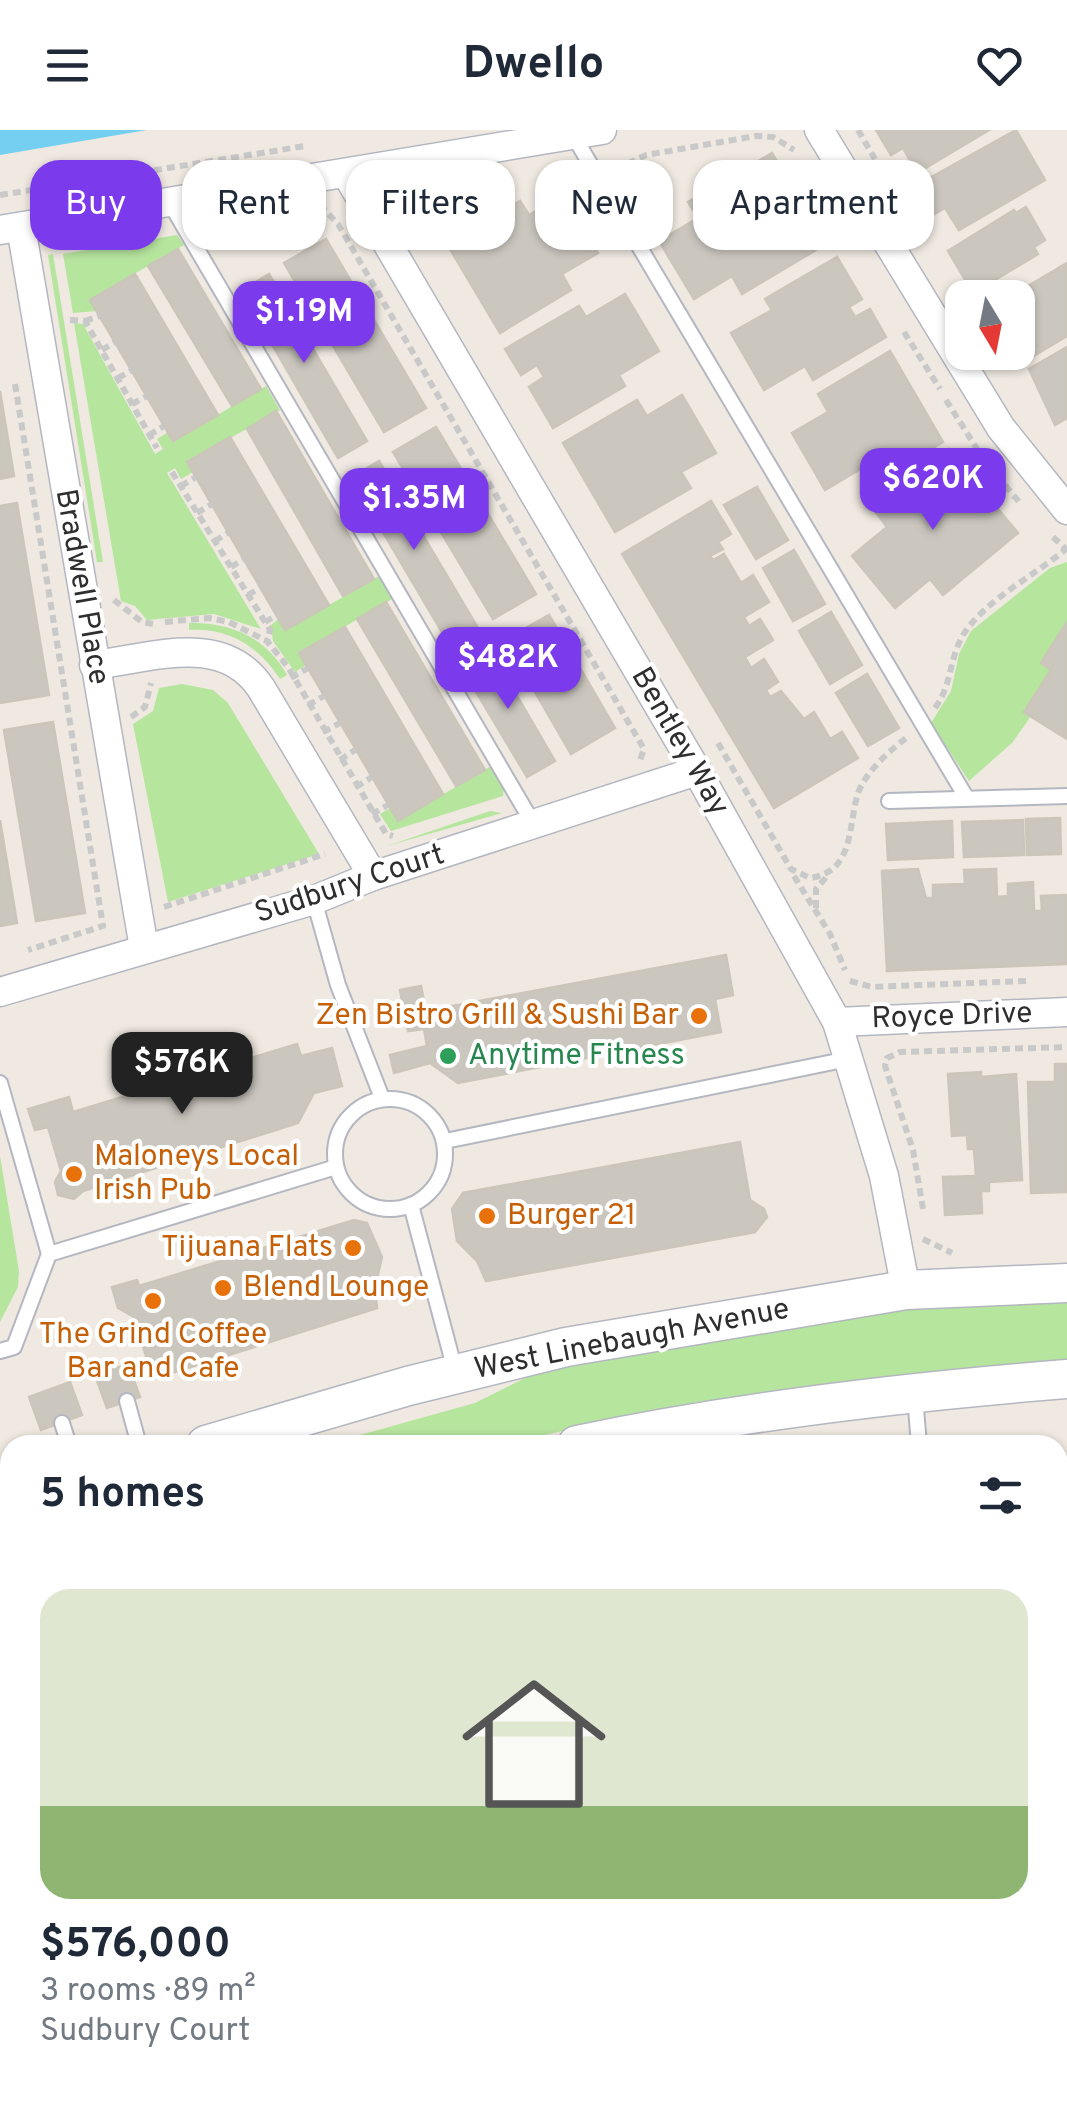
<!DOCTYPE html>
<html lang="en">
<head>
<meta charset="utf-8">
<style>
	:root { --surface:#fff; --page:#f6f6f7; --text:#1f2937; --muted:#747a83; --line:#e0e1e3; --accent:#7c3aed }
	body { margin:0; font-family:Overpass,sans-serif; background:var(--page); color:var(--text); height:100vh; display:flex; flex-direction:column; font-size:38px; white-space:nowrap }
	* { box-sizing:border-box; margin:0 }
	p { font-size:32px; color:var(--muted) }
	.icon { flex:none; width:55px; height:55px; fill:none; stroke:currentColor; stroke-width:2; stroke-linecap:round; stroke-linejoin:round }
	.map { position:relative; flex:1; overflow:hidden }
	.drawer { position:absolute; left:0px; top:1305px; width:1068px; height:672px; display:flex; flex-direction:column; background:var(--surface); border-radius:30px 30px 0 0; box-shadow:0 2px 8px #0004 }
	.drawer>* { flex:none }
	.banner { position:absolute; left:30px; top:30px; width:1008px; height:90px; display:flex; gap:20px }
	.needle { width:65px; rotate:170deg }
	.controls { position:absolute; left:945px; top:150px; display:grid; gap:20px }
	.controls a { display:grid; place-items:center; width:90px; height:90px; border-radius:20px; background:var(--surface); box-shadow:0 2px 8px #0004; font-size:50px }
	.price { position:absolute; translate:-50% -85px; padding:0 22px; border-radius:20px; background:var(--accent); color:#fff; font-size:32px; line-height:65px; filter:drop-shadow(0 2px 5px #0008) }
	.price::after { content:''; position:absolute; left:50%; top:60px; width:30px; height:22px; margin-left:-15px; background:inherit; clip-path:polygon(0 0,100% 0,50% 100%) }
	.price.active { background:#222; color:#fff }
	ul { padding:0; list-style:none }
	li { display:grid; align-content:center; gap:20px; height:530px; padding:0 40px }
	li+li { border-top:2px solid var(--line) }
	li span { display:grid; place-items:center; height:310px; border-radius:30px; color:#555 }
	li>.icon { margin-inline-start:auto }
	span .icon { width:180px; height:180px; fill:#fffc; stroke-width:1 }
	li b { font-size:42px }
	h2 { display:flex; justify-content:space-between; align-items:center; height:120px; padding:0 40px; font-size:42px }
	.chip { padding:0 35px; border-radius:30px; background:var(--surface); box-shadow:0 2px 8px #0004; font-size:35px; line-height:90px }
	.chip.active { background:var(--accent); color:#fff }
	header { display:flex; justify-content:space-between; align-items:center; height:130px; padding:0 40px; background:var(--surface); font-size:45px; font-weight:700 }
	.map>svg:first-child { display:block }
</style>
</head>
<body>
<header><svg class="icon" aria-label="menu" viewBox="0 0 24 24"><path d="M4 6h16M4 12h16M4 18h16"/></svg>Dwello<svg class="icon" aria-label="heart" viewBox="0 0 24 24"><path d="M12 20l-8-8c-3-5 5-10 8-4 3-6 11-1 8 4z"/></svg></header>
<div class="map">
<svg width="1067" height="1976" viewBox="0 0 1067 1976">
	<rect width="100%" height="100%" fill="#efe9e1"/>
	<g fill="#b6e59e">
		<polygon points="177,105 184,115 91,169 97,181 73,183 63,124"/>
		<polygon points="53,124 103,432 97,432 48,125"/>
		<polygon points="74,193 83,194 155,324 163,319 157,309 168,302 174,311 266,256 280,280 188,332 193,342 181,349 175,338 167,343 261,499 214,484 147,490 135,476 121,471"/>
		<polygon points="1067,432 1067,492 1041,532 1051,540 1025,581 1031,586 1012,613 969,651 931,593 951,561 959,524 971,501 1050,438"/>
		<polygon points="379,446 392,469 300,523 306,535 295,542 273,511 271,495 279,489 286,500"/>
		<path d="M189,493C231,492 267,508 287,545L280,549C259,517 229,497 189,500Z"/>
		<polygon points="182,554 213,560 228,573 319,724 168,772 133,594 153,581 159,558"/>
		<polygon points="491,636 504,656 503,666 391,701 380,684 390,678 398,691"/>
		<polygon points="490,681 502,683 387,716"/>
		<polygon points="0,1026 19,1141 18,1157 0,1192"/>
		<polygon points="1067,1164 1067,1233 957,1240 698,1272 498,1315 324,1315 475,1273 547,1237 889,1178"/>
		<polygon points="1067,1328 1067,1893 1058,1887 1058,1329"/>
	</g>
	<polygon fill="#75cff0" points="0,0 147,0 0,25"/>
	<g fill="#cbc7bf" stroke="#cbc5ba" stroke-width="2.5">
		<polygon points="876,0 989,0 917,43 903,18 891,25"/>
		<polygon points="1016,0 1045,50 959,100 945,78 927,88 910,59"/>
		<polygon points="772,23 792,57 782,64 796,87 806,81 826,114 742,164 732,146 694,169 659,111 698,88 688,72"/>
		<polygon points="564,65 598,123 562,144 571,160 500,203 447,114 520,71 529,85"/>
		<polygon points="1026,77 1045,110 1034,117 1038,124 973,163 948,121 1014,80 1016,83"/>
		<polygon points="326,109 426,278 384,302 284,133"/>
		<polygon points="178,119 261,259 232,276 148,136"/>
		<polygon points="837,127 862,169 849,177 855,187 870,179 886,207 813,250 805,236 764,260 731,203 772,180 765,169"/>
		<polygon points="1067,133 1067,206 1030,228 1018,206 1018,168 1008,168"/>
		<polygon points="135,144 218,285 173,311 90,170"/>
		<polygon points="269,144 367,311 338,328 241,161"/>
		<polygon points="625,164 659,221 619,245 625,256 553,298 529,257 544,247 537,235 521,245 505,219 579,176 586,187"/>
		<polygon points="1067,217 1067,288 1055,295 1029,239"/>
		<polygon points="890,221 943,312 871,354 862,338 825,360 792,303 828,282 818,264"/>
		<polygon points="0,261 14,346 0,349"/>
		<polygon points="682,265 716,323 681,342 691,358 615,402 563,313 637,270 647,286"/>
		<polygon points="276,281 374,449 343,466 247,299"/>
		<polygon points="436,297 536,464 493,489 393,322"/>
		<polygon points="230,307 329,475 285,500 187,332"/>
		<polygon points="949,319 975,350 965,358 983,380 992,372 1018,403 943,465 930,449 895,478 852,426 887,397 875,381"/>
		<polygon points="379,331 478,498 449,514 351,348"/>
		<polygon points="757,357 788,410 756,429 724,375"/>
		<polygon points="711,371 731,404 718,412 723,419 710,426 713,430 724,424 741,453 753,445 769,472 744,487 749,496 760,489 773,510 745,527 751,538 764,529 778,552 766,560 770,567 781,561 804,589 814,582 830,609 842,602 858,628 774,678 622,424"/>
		<polygon points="17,373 49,565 0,573 0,376"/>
		<polygon points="794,420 825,474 793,491 763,438"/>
		<polygon points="386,472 485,640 456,656 357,489"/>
		<polygon points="831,482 862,535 830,554 799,501"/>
		<polygon points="549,485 615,598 571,624 505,510"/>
		<polygon points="1067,492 1067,609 1024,582 1051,540 1041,533"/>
		<polygon points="345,497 443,664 398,691 299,523"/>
		<polygon points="489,518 555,631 527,647 460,535"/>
		<polygon points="867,544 899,598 868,616 836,563"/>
		<polygon points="53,592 85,783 36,791 4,600"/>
		<polygon points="1060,688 1061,724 1027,725 1026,689"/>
		<polygon points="0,690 17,793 0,796"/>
		<polygon points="1023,690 1024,725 964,727 962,692"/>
		<polygon points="952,691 953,727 888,730 886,694"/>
		<polygon points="918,739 926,768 933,768 933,755 965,754 964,740 996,739 997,767 1008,766 1008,754 1033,752 1034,781 1042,781 1041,766 1067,765 1067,834 887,841 882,741"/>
		<polygon points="726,825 733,865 715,869 721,902 458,953 430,933 394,943 390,925 427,916 424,899 408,901 400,860 421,856 426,881"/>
		<polygon points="297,914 301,926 332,918 342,956 314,963 298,993 83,1061 74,1069 58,1065 55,1052 61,1041 48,997 35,1000 28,979 69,967 73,982"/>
		<polygon points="1055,934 1067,934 1067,1062 1031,1063 1028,952 1055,952"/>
		<polygon points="981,942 981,947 1016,944 1022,1050 989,1052 989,1061 981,1061 982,1083 945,1085 943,1047 976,1046 974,1019 968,1019 967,1005 952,1006 948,944"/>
		<polygon points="740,1012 750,1070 764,1079 767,1087 755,1102 486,1151 477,1131 457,1111 452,1079 463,1063"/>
		<polygon points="354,1090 367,1093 382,1127 375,1157 377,1178 153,1249 134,1187 118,1178 112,1157 137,1150 139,1156"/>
		<polygon points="128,1234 140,1267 107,1278 95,1245"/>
		<polygon points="70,1252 82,1285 41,1300 29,1267"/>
		<polygon points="264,1968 437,1968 439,1976 266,1976"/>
		<polygon points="525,1968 861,1968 827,1976 527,1976"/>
	</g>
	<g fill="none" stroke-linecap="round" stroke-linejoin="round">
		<defs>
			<g id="lane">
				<polyline points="573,5 966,667"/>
				<polyline points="170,73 534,695"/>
				<polyline points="889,671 1067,666"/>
				<polyline points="314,770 338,855 382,968"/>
				<polyline points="0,953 49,1124"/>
				<circle cx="390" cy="1024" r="55"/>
				<polyline points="445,1011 848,929"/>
				<polyline points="411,1075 456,1244"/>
				<polyline points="0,1221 14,1217 49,1124 336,1037"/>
				<polyline points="915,1266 919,1315"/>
				<polyline points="127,1271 139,1315"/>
				<polyline points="62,1293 69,1315"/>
				<polyline points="1059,1976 1060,1950"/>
			</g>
			<g id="street">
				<polyline points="819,0 1001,298 1067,380"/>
				<polyline points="346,43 697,641 837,892 884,1046 906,1160"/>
				<polyline points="21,97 144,818"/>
				<polyline points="0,100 602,0"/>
				<path d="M94,535C152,528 223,501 261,558L373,746"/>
				<polyline points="0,862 314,770 373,746 697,641"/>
				<polyline points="837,892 1067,882"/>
				<polyline points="0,1691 10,1694"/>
				<polyline points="189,1968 190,1976"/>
			</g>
			<g id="secondary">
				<polyline points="206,1315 408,1256 566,1217 906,1160 1067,1153"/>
				<path d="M577,1315C739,1281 902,1262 1067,1249"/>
				<polyline points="0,1386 10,1383"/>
				<polyline points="0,1486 10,1483"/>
			</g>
		</defs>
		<use href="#lane" stroke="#b4b7c1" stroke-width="18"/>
		<use href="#street" stroke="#b4b7c1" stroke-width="31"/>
		<use href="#secondary" stroke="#b4b7c1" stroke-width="41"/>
		<g stroke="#c9c9c9" stroke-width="6" stroke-dasharray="8 5" stroke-linecap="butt">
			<polyline points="858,0 875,29"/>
			<polyline points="616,39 646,25 756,6 773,7 794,20"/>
			<polyline points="544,42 571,46"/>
			<polyline points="0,65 305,16"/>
			<polyline points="318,79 324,79 338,94 644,619 640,630"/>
			<polyline points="70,190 85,191 157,318"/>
			<polyline points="85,191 100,186"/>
			<polyline points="904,202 940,259"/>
			<polyline points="102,220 115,212"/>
			<polyline points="118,248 132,240"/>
			<polyline points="15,254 103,796 28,820"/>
			<polyline points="946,270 984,330 1020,373"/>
			<polyline points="132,274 147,266"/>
			<polyline points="149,305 164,296"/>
			<polyline points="172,342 270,500 267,511"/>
			<polyline points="181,356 196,347"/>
			<polyline points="197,383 212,374"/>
			<polyline points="1053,407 1067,420"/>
			<polyline points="215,411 228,403"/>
			<polyline points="231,437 244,429"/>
			<polyline points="248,465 260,458"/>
			<polyline points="114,470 142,492 153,494"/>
			<polyline points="165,492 209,488 229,492 267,511 288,537 386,704 393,706"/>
			<polyline points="265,492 277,485"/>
			<polyline points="291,548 308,538"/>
			<polyline points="308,575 324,566"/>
			<path d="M935,578C952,555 949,529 963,505C985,470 1034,446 1066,419"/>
			<polyline points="131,587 145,577 151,553"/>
			<polyline points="323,602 340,593"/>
			<path d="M718,613L791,739L810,748C855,742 848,694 858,663C866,642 888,622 906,608"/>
			<polyline points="340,630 355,620"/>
			<polyline points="356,657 372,647"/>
			<polyline points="372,684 388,675"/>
			<polyline points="794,746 830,804 845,840"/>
			<polyline points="164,777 325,724"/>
			<polyline points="816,778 816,759 828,745"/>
			<polyline points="850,851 872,857 1026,851"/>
			<polyline points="923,1079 913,1020 885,936 887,928 900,922 1067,917"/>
			<polyline points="923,1109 952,1123"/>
			<polyline points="0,1529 10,1527"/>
			<polyline points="478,1976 525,1968"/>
		</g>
		<use href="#lane" stroke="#fff" stroke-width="14"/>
		<use href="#street" stroke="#fff" stroke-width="28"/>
		<use href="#secondary" stroke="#fff" stroke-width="38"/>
	</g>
	<g fill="#e8710a" stroke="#fff" stroke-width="4">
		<circle cx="699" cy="886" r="10"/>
		<circle cx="74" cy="1044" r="10"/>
		<circle cx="487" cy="1086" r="10"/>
		<circle cx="353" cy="1118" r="10"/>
		<circle cx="223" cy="1158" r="10"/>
		<circle cx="153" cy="1171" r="10"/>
	</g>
	<circle fill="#2e9e5b" stroke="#fff" stroke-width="4" cx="448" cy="926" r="10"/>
	<g text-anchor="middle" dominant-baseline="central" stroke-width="8" stroke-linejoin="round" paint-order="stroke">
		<g font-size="30" fill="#2e2e2e" stroke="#fff">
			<text transform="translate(81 457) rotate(80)">Bradwell Place</text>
			<text transform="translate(679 612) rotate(60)">Bentley Way</text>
			<text transform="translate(350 755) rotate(-18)">Sudbury Court</text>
			<text transform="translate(952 887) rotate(-2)">Royce Drive</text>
			<text transform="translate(632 1210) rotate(-11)">West Linebaugh Avenue</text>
		</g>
		<g font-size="30" fill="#c56008" stroke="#fff" text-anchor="start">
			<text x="679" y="886" text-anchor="end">Zen Bistro Grill &amp; Sushi Bar</text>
			<text x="94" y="1027">Maloneys Local<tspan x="94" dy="34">Irish Pub</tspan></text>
			<text x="507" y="1086">Burger 21</text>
			<text x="333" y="1118" text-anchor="end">Tijuana Flats</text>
			<text x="243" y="1158">Blend Lounge</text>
			<text x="153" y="1205" text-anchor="middle">The Grind Coffee<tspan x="153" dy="34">Bar and Cafe</tspan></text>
		</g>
		<g font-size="30" fill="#27864d" stroke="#fff" text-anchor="start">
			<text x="468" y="926">Anytime Fitness</text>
		</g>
	</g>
</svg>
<div class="controls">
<a><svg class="needle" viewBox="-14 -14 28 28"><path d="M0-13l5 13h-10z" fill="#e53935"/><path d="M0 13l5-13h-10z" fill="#747a83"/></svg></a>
</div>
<b class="price" style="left:304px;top:236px">$1.19M</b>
<b class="price" style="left:933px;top:403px">$620K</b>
<b class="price" style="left:414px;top:423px">$1.35M</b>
<b class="price" style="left:508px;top:582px">$482K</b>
<b class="price active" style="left:182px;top:987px">$576K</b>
<div class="banner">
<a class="chip active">Buy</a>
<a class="chip">Rent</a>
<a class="chip">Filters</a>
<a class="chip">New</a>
<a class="chip">Apartment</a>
</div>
<section class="drawer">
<h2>5 homes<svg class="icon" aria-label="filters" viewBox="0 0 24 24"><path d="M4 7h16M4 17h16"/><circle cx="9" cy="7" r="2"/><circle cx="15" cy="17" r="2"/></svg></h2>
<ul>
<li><span style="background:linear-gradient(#dfe7d0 70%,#8fb573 0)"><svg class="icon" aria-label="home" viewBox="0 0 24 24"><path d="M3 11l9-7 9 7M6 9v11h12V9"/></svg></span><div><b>$576,000</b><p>3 rooms · 89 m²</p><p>Sudbury Court</p></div></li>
</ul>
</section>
</div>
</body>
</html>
